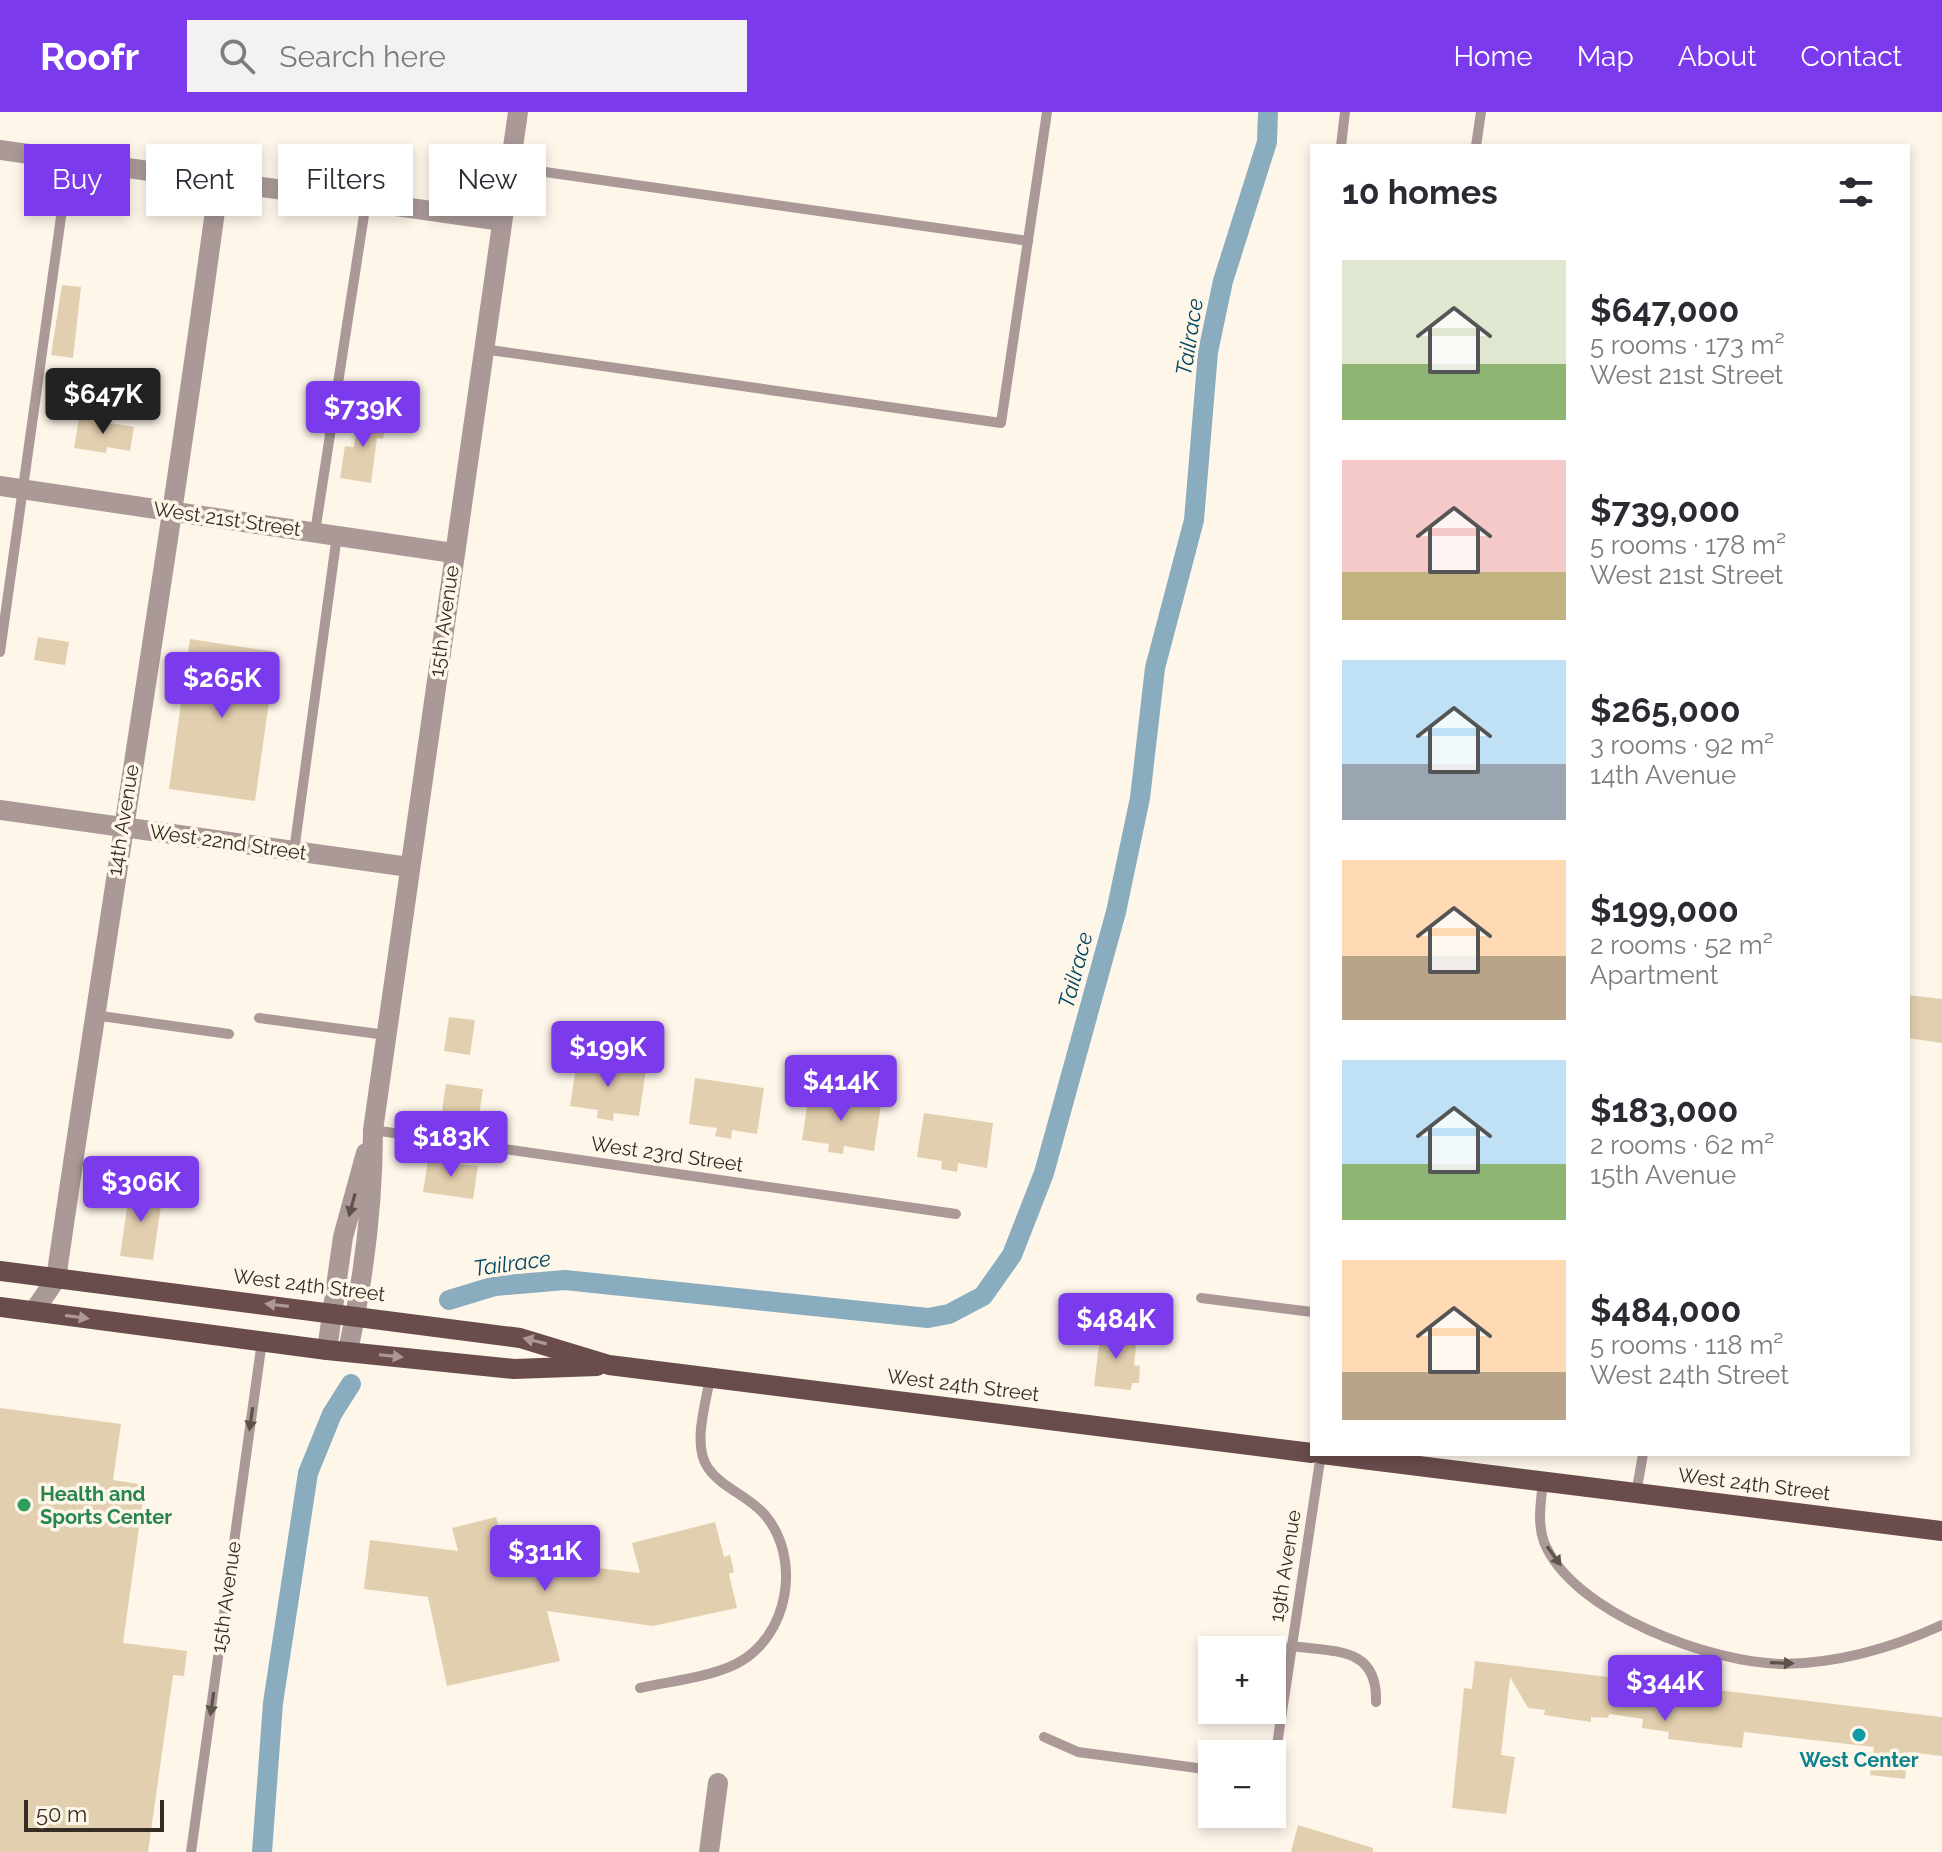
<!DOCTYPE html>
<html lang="en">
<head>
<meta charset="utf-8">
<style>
	:root { --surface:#fff; --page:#f2f2f3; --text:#2b2b33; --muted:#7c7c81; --accent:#7c3aed }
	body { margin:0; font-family:Raleway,sans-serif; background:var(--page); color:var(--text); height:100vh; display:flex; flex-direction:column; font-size:30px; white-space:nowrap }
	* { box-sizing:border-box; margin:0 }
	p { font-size:26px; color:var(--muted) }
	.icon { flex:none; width:44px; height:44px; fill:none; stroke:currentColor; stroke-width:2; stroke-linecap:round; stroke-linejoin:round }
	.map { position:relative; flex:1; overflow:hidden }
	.side { position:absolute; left:1310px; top:32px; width:600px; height:1312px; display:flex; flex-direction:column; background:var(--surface); border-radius:0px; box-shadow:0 4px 12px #0003 }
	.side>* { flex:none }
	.hud { position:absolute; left:24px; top:32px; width:760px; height:72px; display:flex; gap:16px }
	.buttons { position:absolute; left:1198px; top:1524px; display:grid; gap:16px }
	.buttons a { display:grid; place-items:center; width:88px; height:88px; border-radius:0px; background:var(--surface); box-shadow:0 4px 12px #0003; font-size:40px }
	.scale { position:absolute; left:24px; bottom:20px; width:140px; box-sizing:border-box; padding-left:8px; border:4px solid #352d21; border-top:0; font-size:22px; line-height:28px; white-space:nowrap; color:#352d21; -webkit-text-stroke:6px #fef6e9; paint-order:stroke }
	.price { position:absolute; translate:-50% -68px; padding:0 18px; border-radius:8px; background:var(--accent); color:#fff; font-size:26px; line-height:52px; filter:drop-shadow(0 2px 4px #0008) }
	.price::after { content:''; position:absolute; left:50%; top:48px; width:24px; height:18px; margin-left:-12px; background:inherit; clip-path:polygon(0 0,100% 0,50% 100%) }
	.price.current { background:#222; color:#fff }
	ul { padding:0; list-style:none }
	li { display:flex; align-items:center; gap:24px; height:200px; padding:0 32px }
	li span { display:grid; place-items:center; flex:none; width:224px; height:160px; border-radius:0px; color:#555 }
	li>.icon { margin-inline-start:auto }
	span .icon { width:96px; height:96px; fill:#fffc; stroke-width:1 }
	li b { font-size:34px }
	h2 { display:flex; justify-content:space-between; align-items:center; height:96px; padding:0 32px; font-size:34px }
	.tag { padding:0 28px; border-radius:0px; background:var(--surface); box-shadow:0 4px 12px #0003; font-size:28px; line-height:72px }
	.tag.current { background:var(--accent); color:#fff }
	header { display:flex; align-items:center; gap:48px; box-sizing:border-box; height:112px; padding:0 40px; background:var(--accent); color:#fff }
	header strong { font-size:38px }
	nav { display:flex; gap:44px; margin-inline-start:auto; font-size:28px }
	.search { width:560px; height:72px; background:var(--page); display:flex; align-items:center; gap:20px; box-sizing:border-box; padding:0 28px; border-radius:0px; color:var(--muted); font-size:30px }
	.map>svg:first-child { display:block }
</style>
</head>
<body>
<header>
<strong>Roofr</strong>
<div class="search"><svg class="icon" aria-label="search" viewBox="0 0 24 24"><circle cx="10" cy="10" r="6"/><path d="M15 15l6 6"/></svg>Search here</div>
<nav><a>Home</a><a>Map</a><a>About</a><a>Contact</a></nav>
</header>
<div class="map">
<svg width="1942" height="1740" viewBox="0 0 1942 1740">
	<rect width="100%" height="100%" fill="#fef6e9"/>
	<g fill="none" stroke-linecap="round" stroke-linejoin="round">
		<g stroke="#8aacbf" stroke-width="20">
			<polyline points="449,1188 495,1174 565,1168 928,1206 949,1202 983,1184 1012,1143 1044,1061 1116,800 1140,686 1155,556 1194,408 1208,240 1223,169 1267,30 1268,0"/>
			<polyline points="262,1740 273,1591 308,1361 332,1302 351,1272"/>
		</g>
	</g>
	<g fill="#e2cfaf">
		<polygon points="62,173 81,175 73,246 51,243"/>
		<polygon points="66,276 88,280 85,301 62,297"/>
		<polygon points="358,302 386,306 383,327 377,326 371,371 340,366 345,334 354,335"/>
		<polygon points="79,306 134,315 130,339 107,335 106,341 74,336"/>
		<polygon points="38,525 69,530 65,553 34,548"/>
		<polygon points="190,527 276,540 255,689 169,677"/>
		<polygon points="1908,883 1942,887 1942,931 1908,926"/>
		<polygon points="449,905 475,908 470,943 444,939"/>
		<polygon points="577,948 646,958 639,1004 614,1001 613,1009 597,1006 598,998 570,994"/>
		<polygon points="695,966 764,976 757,1022 732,1018 731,1027 715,1024 717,1016 689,1012"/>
		<polygon points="446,972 483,977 478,1010 441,1005"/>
		<polygon points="809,981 881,992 874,1039 844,1034 843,1042 828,1040 829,1032 802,1028"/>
		<polygon points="924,1001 993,1011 987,1056 958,1051 957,1060 941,1057 942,1049 917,1045"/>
		<polygon points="428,1048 478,1054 473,1087 423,1080"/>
		<polygon points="130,1075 163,1080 153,1148 120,1144"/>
		<polygon points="1101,1216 1131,1219 1129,1232 1136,1233 1134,1253 1140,1254 1139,1271 1132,1271 1131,1278 1094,1274"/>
		<polygon points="0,1296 121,1312 113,1368 145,1373 123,1531 187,1539 184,1564 173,1563 148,1740 0,1740"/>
		<polygon points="496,1405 505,1441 533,1434 537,1449 640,1461 632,1431 715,1410 724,1445 730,1443 734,1460 729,1462 737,1496 653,1514 547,1499 560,1549 447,1574 428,1485 364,1477 370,1428 458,1439 452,1416"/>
		<polygon points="1475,1549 1942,1605 1942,1644 1908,1640 1905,1667 1870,1663 1874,1635 1744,1620 1742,1636 1668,1627 1669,1620 1642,1616 1643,1607 1610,1602 1607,1606 1591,1605 1591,1610 1544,1603 1545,1598 1528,1596 1510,1565 1501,1643 1515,1645 1506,1702 1452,1696 1464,1576 1472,1577"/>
		<polygon points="1298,1713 1373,1736 1373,1740 1291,1740"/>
	</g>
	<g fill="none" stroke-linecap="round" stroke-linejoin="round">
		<g stroke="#ab9998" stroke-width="10">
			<polyline points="1341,34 1345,0"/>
			<polyline points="1476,34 1481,0"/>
			<polyline points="510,55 1028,129"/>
			<polyline points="483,237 1001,311 1047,0"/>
			<polyline points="315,420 366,90"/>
			<polyline points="0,540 69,48"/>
			<polyline points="294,739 337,423"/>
			<polyline points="94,903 229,922"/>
			<polyline points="259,906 386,923"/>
			<polyline points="373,1018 956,1102"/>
			<polyline points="1201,1186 1312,1200"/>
			<path d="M1543,1370C1541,1389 1537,1411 1544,1430C1572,1501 1713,1552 1784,1552C1840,1551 1892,1536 1942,1513"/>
			<polyline points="1636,1382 1643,1342"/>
			<path d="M1291,1534C1334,1540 1378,1534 1376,1590"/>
			<path d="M640,1576C671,1569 707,1566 736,1552C789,1525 802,1447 765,1403C749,1384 722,1376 708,1356C692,1333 706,1291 710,1266"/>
			<polyline points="1044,1625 1078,1640 1212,1658"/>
			<polyline points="1272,1666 1321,1342"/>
			<polyline points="191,1740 262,1229"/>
		</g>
		<g stroke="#ab9998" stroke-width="20">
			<polyline points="0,38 502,109"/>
			<polyline points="0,374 453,441"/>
			<polyline points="0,698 409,755"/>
			<path d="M34,1199L56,1167C109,800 170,436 219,69"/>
			<polyline points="709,1740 718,1671"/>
		</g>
		<g stroke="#ab9998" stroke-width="20">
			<polyline points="327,1238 343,1125 366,1041"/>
			<path d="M348,1239C364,1165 373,1094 373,1018L518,0"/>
		</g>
		<g stroke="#6a4c4d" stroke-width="20">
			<polyline points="0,1159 520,1226 609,1253 1312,1341"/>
			<polyline points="0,1195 327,1238 514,1257 597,1254"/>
			<polyline points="1322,1342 1942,1419"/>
		</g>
	</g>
	<defs><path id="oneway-solid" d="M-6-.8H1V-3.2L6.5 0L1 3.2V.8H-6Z" transform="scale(2)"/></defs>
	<g fill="#5e534b">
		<use href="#oneway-solid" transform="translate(352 1093) rotate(105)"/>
		<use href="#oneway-solid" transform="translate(251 1307) rotate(98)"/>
		<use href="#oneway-solid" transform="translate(1554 1444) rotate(54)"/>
		<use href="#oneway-solid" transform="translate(1782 1551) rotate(2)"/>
		<use href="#oneway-solid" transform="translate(212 1592) rotate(98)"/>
	</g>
	<g fill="#ad9893">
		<use href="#oneway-solid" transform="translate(277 1193) rotate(-173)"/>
		<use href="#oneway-solid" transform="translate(77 1205) rotate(8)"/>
		<use href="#oneway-solid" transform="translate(535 1229) rotate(-166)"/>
		<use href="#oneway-solid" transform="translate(391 1244) rotate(6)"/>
	</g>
	<circle fill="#2e9e5b" stroke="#fef6e9" stroke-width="3" cx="24" cy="1393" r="8"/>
	<circle fill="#0f9aa8" stroke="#fef6e9" stroke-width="3" cx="1859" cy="1623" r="8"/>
	<g text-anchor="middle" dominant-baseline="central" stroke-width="7" stroke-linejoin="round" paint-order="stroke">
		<g font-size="20" fill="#352d21" stroke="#fef6e9">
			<text transform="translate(227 407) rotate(8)">West 21st Street</text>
			<text transform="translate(444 509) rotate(-82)">15th Avenue</text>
			<text transform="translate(123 708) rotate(-81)">14th Avenue</text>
			<text transform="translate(228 730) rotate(8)">West 22nd Street</text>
			<text transform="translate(667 1042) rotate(8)">West 23rd Street</text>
			<text transform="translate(309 1173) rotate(7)">West 24th Street</text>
			<text transform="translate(963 1273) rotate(7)">West 24th Street</text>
			<text transform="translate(1754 1372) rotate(7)">West 24th Street</text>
			<text transform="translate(1285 1454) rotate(-81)">19th Avenue</text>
			<text transform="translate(226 1485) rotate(-82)">15th Avenue</text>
		</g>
		<g font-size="20" font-weight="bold" fill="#27864d" stroke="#fef6e9" text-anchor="start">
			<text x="40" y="1382">Health and<tspan x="40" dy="23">Sports Center</tspan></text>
		</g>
		<g font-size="20" font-weight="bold" fill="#0d838f" stroke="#fef6e9">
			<text x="1859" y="1648">West Center</text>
		</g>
		<g font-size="22" font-style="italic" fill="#004661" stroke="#fef6e9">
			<text transform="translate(1189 225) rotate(-81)">Tailrace</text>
			<text transform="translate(1075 858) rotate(-75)">Tailrace</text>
			<text transform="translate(512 1151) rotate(-8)">Tailrace</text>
		</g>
	</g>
</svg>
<div class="buttons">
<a>+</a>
<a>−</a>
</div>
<div class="scale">50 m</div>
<b class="price current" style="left:103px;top:324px">$647K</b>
<b class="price" style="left:363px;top:337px">$739K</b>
<b class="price" style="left:222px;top:608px">$265K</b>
<b class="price" style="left:608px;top:977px">$199K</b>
<b class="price" style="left:841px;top:1011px">$414K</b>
<b class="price" style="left:451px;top:1067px">$183K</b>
<b class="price" style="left:141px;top:1112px">$306K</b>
<b class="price" style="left:1116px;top:1249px">$484K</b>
<b class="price" style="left:545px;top:1481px">$311K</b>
<b class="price" style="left:1665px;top:1611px">$344K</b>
<div class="hud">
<a class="tag current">Buy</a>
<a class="tag">Rent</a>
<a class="tag">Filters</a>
<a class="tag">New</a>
</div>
<section class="side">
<h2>10 homes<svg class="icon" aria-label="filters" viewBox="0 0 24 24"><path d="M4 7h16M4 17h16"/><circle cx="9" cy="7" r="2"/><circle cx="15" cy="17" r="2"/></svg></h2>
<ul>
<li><span style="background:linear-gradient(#dfe7d0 65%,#8fb573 0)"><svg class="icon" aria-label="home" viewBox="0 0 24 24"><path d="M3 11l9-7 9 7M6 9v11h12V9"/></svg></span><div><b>$647,000</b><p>5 rooms · 173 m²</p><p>West 21st Street</p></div></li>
<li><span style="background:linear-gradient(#f6c9c9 70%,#c2b280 0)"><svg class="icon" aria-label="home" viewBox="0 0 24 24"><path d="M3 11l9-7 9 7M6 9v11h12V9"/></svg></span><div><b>$739,000</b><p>5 rooms · 178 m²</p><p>West 21st Street</p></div></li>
<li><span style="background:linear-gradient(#bfe0f5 65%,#9aa5b1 0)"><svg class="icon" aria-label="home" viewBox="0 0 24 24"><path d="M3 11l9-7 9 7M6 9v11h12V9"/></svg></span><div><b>$265,000</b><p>3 rooms · 92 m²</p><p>14th Avenue</p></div></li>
<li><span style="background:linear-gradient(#ffd9b3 60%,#b9a48a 0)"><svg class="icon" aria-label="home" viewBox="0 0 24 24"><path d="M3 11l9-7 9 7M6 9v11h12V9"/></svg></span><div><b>$199,000</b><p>2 rooms · 52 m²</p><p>Apartment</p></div></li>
<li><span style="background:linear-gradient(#bfe0f5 65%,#8fb573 0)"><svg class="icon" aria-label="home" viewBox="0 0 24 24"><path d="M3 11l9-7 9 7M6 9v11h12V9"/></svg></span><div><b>$183,000</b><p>2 rooms · 62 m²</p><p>15th Avenue</p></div></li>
<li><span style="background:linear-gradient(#ffd9b3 70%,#b9a48a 0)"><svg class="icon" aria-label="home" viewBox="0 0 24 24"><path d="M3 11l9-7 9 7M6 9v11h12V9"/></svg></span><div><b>$484,000</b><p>5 rooms · 118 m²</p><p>West 24th Street</p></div></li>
</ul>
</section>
</div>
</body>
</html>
